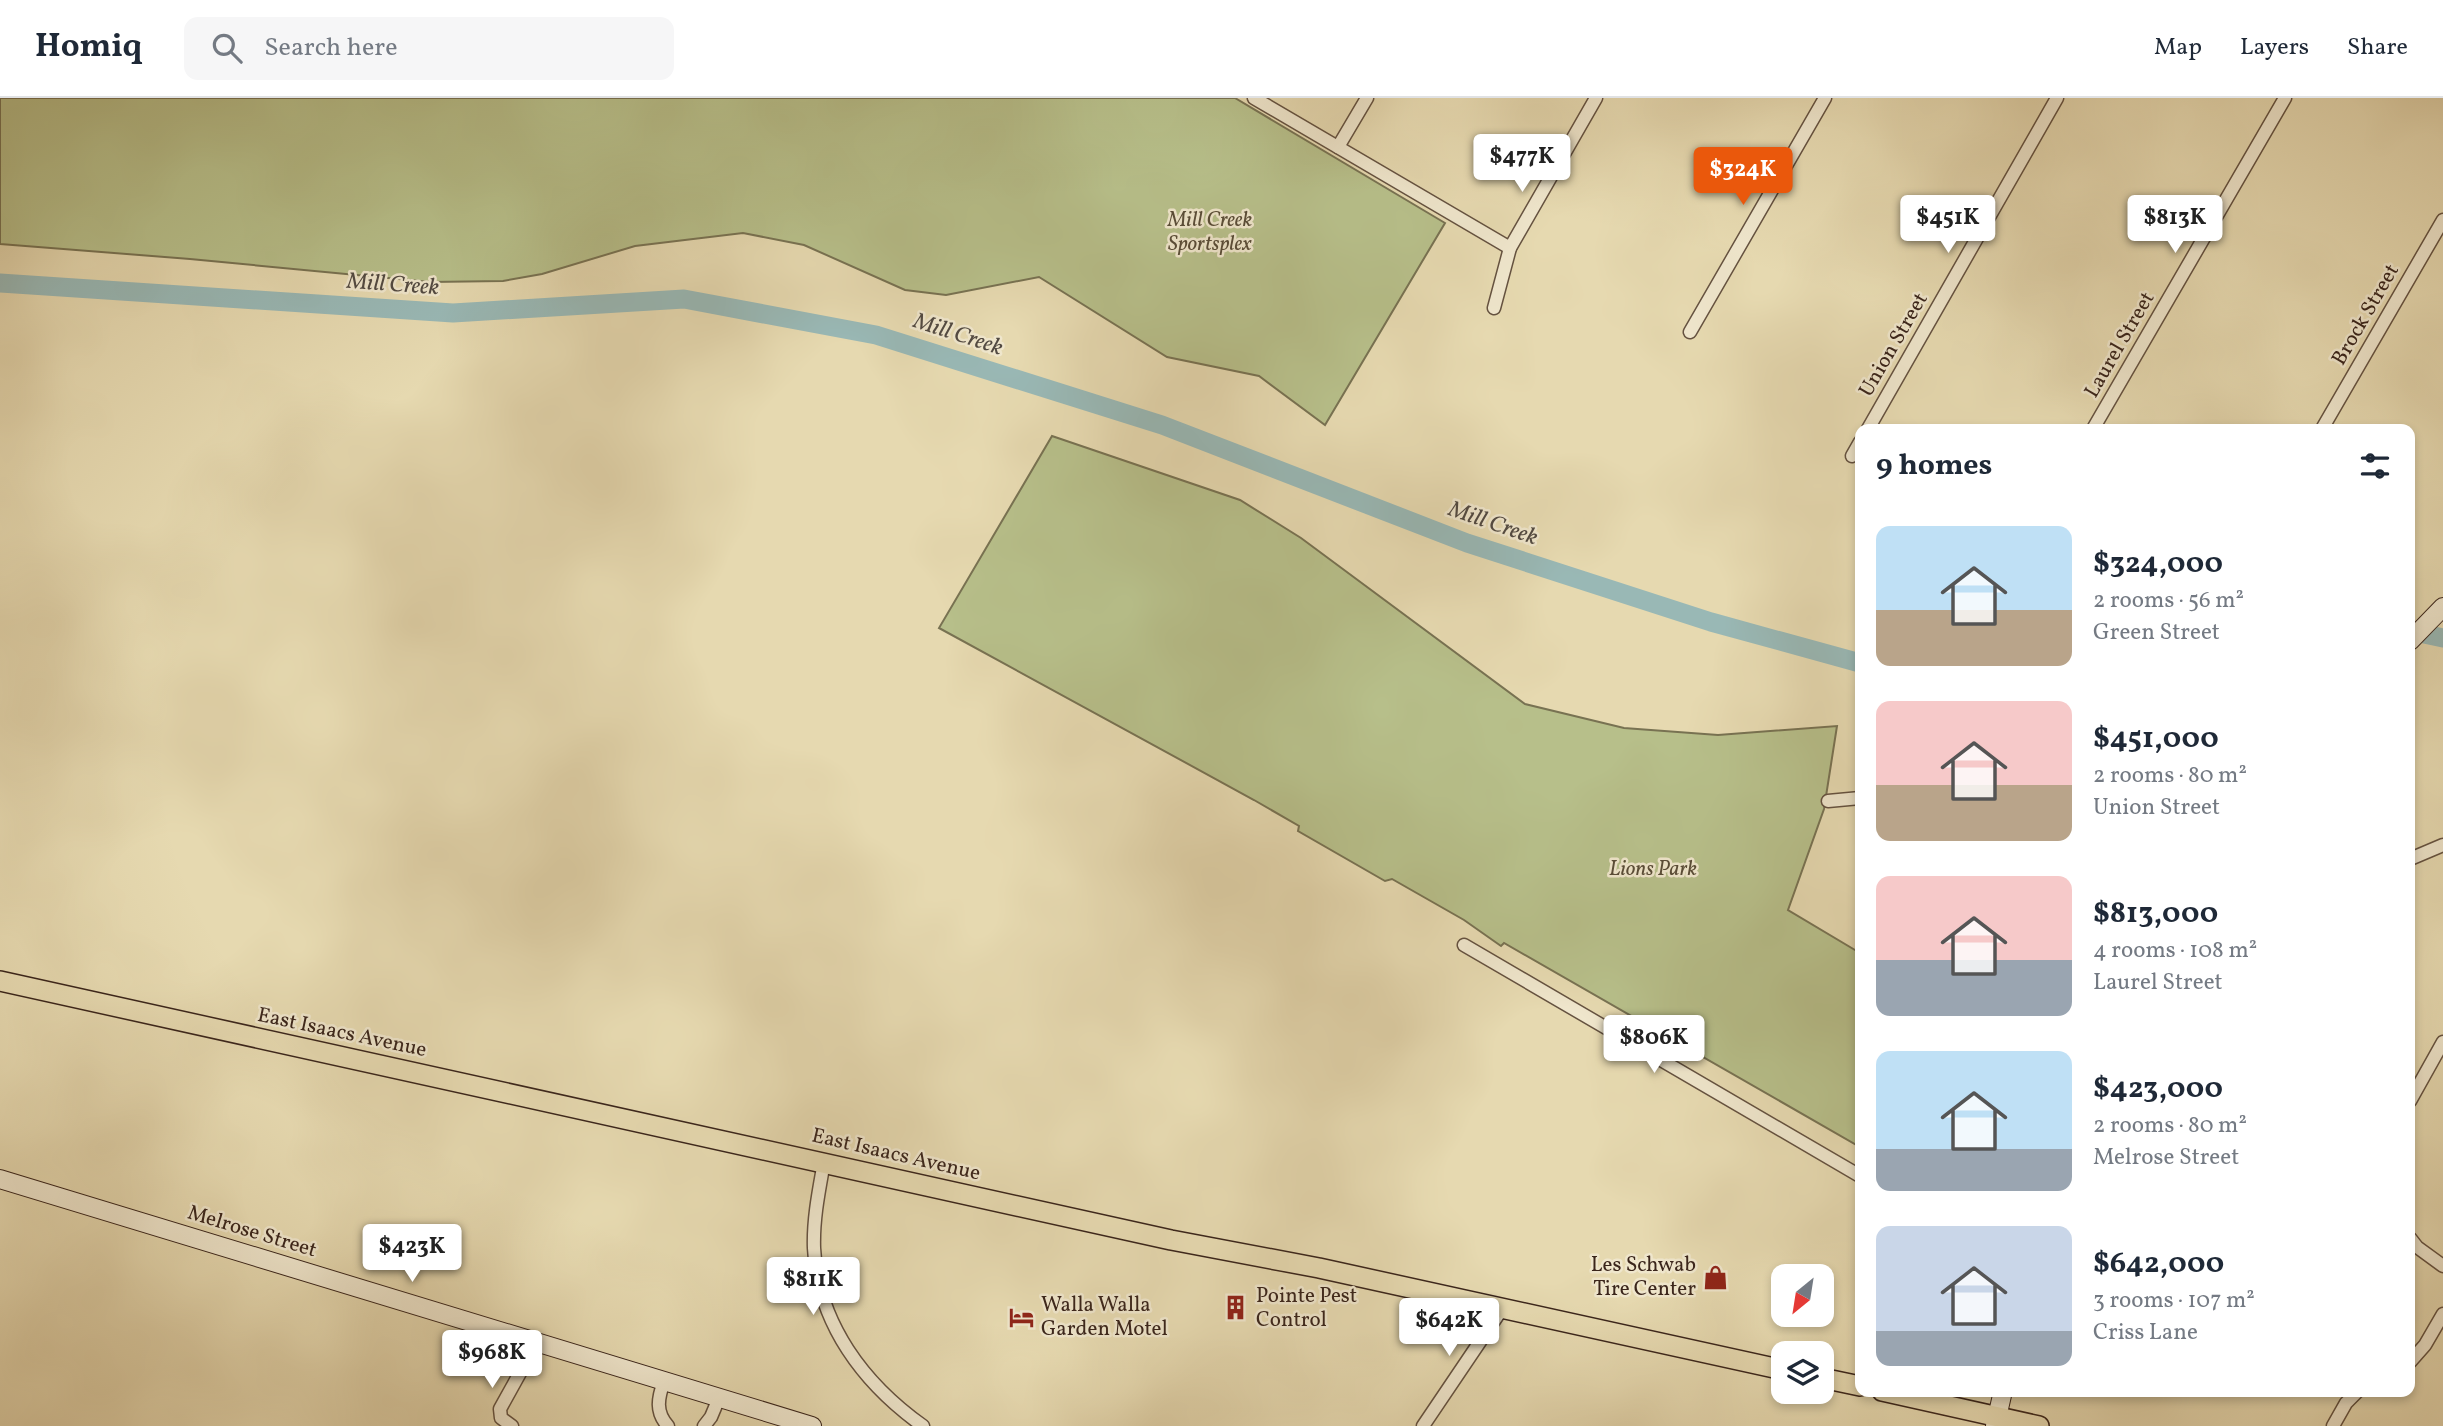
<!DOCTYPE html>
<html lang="en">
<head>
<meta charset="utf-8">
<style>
	:root { --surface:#fff; --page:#f6f6f7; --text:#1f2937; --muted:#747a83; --line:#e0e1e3; --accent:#ea580c }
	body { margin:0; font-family:Vollkorn,serif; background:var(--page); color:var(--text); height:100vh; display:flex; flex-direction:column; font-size:26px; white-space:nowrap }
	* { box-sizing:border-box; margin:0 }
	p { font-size:23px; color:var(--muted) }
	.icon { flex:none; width:38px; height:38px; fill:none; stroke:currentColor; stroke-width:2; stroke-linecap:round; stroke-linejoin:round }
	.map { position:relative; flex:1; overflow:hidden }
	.sheet { position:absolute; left:1855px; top:326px; width:560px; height:973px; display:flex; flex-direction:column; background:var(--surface); border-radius:14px; box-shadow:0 4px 10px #0003 }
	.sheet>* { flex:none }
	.needle { width:46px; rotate:210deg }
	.controls { position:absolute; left:1771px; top:1166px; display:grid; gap:14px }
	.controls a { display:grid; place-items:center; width:63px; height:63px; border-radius:14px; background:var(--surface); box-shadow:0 4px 10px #0003; font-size:35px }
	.price { position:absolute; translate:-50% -60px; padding:0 16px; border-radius:7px; background:#fff; color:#222; font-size:23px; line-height:46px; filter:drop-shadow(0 2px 4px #0008) }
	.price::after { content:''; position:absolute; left:50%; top:42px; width:21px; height:16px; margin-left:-10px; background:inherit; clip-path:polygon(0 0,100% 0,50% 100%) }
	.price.selected { background:var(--accent); color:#fff }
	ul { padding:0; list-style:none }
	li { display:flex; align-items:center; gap:21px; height:175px; padding:0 21px }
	li span { display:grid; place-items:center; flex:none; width:196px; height:140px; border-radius:14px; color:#555 }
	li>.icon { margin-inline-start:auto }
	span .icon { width:84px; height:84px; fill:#fffc; stroke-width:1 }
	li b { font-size:30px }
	h2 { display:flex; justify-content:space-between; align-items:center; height:84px; padding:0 21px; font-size:30px }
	header { display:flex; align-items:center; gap:42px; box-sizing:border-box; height:98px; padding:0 35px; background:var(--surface); border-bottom:2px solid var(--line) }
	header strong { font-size:33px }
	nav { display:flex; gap:38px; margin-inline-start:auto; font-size:24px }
	.search { width:490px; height:63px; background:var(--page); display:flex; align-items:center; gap:18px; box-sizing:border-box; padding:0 24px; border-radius:14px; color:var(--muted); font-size:26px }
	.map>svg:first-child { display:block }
</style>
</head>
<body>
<header>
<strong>Homiq</strong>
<div class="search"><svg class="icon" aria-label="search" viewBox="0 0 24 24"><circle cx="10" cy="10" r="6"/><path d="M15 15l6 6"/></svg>Search here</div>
<nav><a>Map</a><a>Layers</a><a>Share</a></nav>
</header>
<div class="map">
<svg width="2443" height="1328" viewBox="0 0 2443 1328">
	<rect width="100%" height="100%" fill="#e6d9b0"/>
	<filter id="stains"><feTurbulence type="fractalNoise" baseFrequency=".00286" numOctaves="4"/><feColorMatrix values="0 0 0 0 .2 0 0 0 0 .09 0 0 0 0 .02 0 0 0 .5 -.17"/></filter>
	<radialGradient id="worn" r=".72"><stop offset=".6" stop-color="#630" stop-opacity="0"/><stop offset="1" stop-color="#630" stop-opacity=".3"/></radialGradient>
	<g fill="#b7bf8a" stroke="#787252" stroke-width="2">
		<polygon points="0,0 1235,0 1445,125 1325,327 1259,278 1167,259 1039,179 946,197 905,192 804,147 743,135 635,148 542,176 503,183 430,184 190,161 0,146"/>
		<polygon points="1052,338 1240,402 1301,440 1525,606 1624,630 1718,637 1837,628 1824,711 1788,812 1860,855 1860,1049 1504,845 1501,848 1464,822 1392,781 1385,783 1298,733 1299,728 1254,702 939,530"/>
	</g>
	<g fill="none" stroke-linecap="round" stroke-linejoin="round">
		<g stroke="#99b8b5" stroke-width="19">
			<polyline points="0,185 453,215 684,201 876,237 1162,327 1467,445 1711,524 1860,565"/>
			<polyline points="2410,533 2443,540"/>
		</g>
		<defs>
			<g id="street">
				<polyline points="1254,0 1510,150"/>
				<polyline points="1338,49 1367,0"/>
				<polyline points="1494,210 1510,150 1596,0"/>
				<polyline points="1690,234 1825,0"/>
				<polyline points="1868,331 2057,0"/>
				<polyline points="2093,331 2285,0"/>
				<polyline points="2322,331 2443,122"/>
				<polyline points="1852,358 1860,344"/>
				<polyline points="1828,703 1860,700"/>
				<polyline points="2410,761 2443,747"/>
				<polyline points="1464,847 1860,1078"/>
				<polyline points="2410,1003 2443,944"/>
				<path d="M824,1064C819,1092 813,1121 814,1150C818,1226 864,1286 923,1328"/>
				<polyline points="2410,1140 2417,1149 2443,1168"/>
				<polyline points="2410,1264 2425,1247 2443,1216"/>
				<path d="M664,1283C658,1300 655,1314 668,1328"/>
				<polyline points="512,1328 501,1320 500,1311 537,1244"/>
				<polyline points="704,1328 711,1319 719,1300"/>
				<polyline points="1423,1328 1502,1211"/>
				<polyline points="2333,1328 2346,1305 2358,1293"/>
			</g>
			<g id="secondary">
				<polyline points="2410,543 2443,509"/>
				<polyline points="0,1081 812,1328"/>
				<polyline points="1995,1328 2003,1293"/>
			</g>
			<g id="primary">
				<polyline points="0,883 1171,1142 1319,1170 1783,1272"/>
				<polyline points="1822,1280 1860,1288"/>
				<polyline points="1882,1293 2039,1328"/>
			</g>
		</defs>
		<use href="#street" stroke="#655240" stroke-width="15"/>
		<use href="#secondary" stroke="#3a251b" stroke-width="20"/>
		<use href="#primary" stroke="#3a251b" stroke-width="22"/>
		<use href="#street" stroke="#efe6cc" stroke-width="12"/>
		<use href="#secondary" stroke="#efe6cc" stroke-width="18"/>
		<use href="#primary" stroke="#e6d9b0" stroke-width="19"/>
	</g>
	<defs>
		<symbol id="shop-bare" viewBox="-9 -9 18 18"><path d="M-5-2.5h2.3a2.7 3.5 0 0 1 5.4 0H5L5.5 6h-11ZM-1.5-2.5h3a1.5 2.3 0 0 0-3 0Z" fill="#8f2418" stroke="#efe6cc" stroke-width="2.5" paint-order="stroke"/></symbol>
		<symbol id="building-bare" viewBox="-9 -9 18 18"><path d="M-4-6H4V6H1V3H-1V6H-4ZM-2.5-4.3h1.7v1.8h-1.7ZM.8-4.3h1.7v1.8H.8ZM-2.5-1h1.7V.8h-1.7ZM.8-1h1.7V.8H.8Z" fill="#8f2418" stroke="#efe6cc" stroke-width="2.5" paint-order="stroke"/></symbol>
		<symbol id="hotel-bare" viewBox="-9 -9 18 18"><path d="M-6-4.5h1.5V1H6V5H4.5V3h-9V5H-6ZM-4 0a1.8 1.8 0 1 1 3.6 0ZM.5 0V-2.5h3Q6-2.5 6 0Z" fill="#8f2418" stroke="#efe6cc" stroke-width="2.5" paint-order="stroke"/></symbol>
	</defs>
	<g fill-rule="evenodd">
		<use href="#shop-bare" x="1698" y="1162" width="35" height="35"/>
		<use href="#building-bare" x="1218" y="1192" width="35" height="35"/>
		<use href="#hotel-bare" x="1004" y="1202" width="35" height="35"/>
	</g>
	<g text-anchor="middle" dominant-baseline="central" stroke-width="5" stroke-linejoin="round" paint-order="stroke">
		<g font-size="21" font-style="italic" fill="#594c37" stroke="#efe6cc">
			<text x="1210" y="122">Mill Creek<tspan x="1210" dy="24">Sportsplex</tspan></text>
			<text x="1653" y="771">Lions Park</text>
		</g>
		<g font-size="21" fill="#3a251b" stroke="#efe6cc">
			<text transform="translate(2366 217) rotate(-60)">Brock Street</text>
			<text transform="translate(1894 247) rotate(-60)">Union Street</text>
			<text transform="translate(2120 247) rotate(-60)">Laurel Street</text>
			<text transform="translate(342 935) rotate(12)">East Isaacs Avenue</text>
			<text transform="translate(896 1057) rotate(13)">East Isaacs Avenue</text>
			<text transform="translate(252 1134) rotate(17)">Melrose Street</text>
		</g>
		<g font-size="21" fill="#3a251b" stroke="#efe6cc" text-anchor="start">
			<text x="1696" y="1167" text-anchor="end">Les Schwab<tspan x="1696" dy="24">Tire Center</tspan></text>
			<text x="1256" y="1198">Pointe Pest<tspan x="1256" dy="24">Control</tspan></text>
			<text x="1041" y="1207">Walla Walla<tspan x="1041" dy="24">Garden Motel</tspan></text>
		</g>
		<g font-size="23" font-style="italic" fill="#524a42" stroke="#efe6cc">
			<text transform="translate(393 187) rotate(4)">Mill Creek</text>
			<text transform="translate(958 237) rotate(18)">Mill Creek</text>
			<text transform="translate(1493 426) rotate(19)">Mill Creek</text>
		</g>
	</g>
	<rect width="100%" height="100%" filter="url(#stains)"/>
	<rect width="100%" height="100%" fill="url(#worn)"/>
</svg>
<div class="controls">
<a><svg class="needle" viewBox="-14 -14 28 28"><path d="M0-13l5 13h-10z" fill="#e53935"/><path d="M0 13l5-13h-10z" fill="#747a83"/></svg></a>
<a><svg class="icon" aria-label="layers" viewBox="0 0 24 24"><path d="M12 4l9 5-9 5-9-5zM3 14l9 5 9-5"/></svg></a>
</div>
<b class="price" style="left:1522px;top:96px">$477K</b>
<b class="price selected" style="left:1743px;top:109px">$324K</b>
<b class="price" style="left:1948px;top:157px">$451K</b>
<b class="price" style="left:2175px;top:157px">$813K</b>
<b class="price" style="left:1654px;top:977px">$806K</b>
<b class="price" style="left:412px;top:1186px">$423K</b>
<b class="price" style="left:813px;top:1219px">$811K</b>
<b class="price" style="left:1449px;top:1260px">$642K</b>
<b class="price" style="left:492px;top:1292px">$968K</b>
<section class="sheet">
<h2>9 homes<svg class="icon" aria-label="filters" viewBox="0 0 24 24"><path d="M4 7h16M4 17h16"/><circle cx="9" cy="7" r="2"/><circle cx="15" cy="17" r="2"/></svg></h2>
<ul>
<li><span style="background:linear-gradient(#bfe0f5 60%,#b9a48a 0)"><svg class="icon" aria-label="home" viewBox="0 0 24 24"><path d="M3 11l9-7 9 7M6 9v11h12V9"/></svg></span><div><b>$324,000</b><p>2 rooms · 56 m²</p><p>Green Street</p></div></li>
<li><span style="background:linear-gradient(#f6c9c9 60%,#b9a48a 0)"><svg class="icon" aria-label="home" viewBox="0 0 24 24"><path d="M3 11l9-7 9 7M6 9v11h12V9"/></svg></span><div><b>$451,000</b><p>2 rooms · 80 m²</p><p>Union Street</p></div></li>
<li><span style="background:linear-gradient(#f6c9c9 60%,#9aa5b1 0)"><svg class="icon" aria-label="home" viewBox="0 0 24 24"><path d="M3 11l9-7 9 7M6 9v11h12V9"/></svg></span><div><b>$813,000</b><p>4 rooms · 108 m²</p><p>Laurel Street</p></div></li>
<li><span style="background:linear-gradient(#bfe0f5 70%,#9aa5b1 0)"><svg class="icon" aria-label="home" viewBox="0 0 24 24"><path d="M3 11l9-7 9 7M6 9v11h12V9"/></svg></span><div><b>$423,000</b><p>2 rooms · 80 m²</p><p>Melrose Street</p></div></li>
<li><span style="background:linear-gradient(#c9d6e8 75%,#9aa5b1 0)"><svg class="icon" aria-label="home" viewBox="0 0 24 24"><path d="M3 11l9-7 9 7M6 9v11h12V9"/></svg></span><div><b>$642,000</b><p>3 rooms · 107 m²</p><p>Criss Lane</p></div></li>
</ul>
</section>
</div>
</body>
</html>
